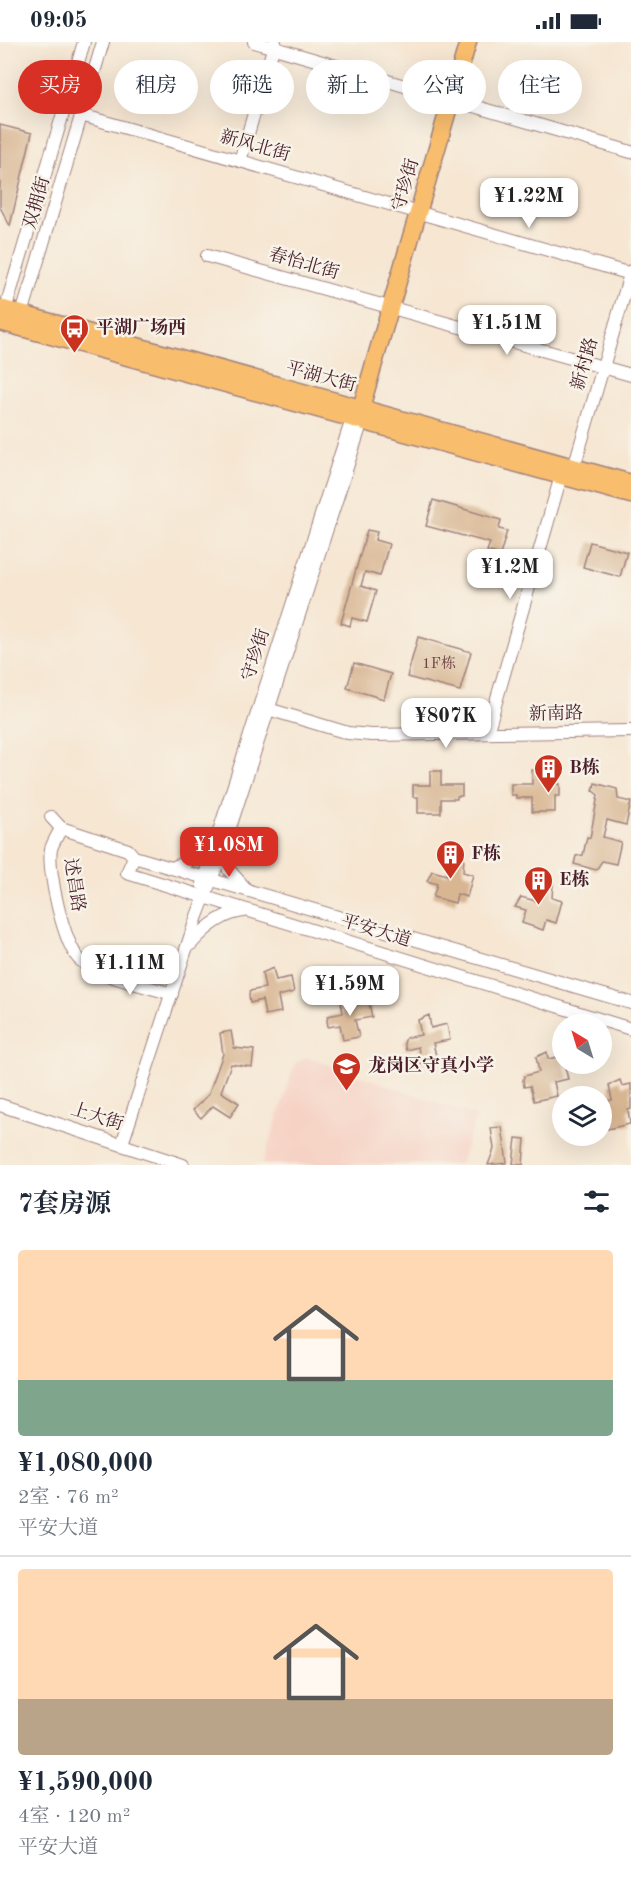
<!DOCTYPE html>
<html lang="zh">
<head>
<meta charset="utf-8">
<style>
	:root { --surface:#fff; --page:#f2f2f3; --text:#1f2937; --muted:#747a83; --line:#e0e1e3; --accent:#d93025 }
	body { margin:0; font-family:"Old Standard TT","Noto Serif SC",serif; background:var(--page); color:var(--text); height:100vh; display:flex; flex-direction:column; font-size:22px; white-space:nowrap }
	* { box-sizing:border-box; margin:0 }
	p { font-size:20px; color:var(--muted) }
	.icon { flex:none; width:33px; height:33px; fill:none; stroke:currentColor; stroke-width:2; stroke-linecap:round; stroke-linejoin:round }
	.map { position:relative; height:1123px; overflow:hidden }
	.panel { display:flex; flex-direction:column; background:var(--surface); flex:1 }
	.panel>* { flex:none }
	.hud { position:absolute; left:18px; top:18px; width:596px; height:54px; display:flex; gap:12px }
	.needle { width:39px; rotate:322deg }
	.buttons { position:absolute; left:552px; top:972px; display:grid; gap:12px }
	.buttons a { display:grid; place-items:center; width:60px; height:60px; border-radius:50%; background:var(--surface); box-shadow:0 6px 24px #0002; font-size:30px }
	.price { position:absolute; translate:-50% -51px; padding:0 14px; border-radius:12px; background:#fff; color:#222; font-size:20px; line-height:39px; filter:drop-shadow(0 2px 3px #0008) }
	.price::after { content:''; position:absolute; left:50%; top:36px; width:18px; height:14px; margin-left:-9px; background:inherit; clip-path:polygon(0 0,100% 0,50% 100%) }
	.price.selected { background:var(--accent); color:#fff }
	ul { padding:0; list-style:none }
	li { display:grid; align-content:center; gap:12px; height:318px; padding:0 18px }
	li+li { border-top:2px solid var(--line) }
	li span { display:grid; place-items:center; height:186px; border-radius:6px; color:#555 }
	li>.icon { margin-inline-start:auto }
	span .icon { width:108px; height:108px; fill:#fffc; stroke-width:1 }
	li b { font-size:26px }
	h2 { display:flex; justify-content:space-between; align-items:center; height:72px; padding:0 18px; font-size:26px }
	.tag { padding:0 21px; border-radius:27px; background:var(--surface); box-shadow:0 6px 24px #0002; font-size:21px; line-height:54px }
	.tag.selected { background:var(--accent); color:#fff }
	.status { display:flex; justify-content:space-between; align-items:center; height:42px; padding:0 30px; background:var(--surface); direction:ltr }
	.status svg { height:16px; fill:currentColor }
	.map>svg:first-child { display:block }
</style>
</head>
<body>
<div class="status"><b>09:05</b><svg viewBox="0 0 49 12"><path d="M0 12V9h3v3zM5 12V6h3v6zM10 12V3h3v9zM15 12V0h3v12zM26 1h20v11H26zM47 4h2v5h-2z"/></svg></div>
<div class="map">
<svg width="631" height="1123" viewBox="0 0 631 1123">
	<rect width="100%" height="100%" fill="#f7f3e8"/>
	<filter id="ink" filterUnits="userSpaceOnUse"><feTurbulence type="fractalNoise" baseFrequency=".0167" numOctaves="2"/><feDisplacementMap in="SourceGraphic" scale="12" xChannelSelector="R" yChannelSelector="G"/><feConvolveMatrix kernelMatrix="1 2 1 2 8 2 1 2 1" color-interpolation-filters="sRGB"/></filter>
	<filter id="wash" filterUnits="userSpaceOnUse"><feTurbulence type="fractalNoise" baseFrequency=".008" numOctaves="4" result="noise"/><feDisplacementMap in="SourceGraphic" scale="24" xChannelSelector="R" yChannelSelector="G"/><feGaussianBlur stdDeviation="1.35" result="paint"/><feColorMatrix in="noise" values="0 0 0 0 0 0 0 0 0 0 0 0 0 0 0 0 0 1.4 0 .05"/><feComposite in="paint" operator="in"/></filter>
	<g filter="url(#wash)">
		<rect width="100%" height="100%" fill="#f6e6d2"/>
		<polygon fill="#f6d2c4" points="306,1015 476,1074 460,1123 262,1123 295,1022"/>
		<g id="blocks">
			<g fill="#d8b692">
				<polygon points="0,83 32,91 10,184 0,165"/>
				<polygon points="433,458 501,478 499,487 507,489 500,513 487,509 490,501 426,484"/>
				<polygon points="367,488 377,490 375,498 389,502 380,534 365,530 361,544 376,549 367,580 352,576 350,584 341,581"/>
				<polygon points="590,500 627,510 620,535 583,525"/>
				<polygon points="418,595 471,610 460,649 407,635"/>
				<polygon points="354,621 391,632 384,657 347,646"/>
				<polygon points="532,728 543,728 543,742 560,742 560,754 555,754 555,770 532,770 532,756 516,756 516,753 511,753 511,742 532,742"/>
				<polygon points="430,729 441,729 441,743 462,743 462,754 457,754 457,757 441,757 441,771 418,771 418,755 413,755 413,743 430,743"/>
				<polygon points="595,741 617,747 618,757 631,760 626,783 607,778 603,795 621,800 616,822 602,819 596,828 574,822 576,814 583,813 587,795 590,796 598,753 593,749"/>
				<polygon points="453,813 464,816 463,830 473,833 467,855 457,852 455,861 433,855 437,842 427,839 432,829 447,833"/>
				<polygon points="542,839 553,842 552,856 562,859 556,881 546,878 543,888 522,881 526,868 515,865 521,855 536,859"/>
				<polygon points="273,926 276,938 291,935 294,950 278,954 281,970 265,973 262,958 250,961 249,953 250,949 265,946 262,931"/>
				<polygon points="351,951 353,963 369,960 372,975 355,978 359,995 343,998 340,983 328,985 327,978 328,974 343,971 340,955"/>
				<polygon points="429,973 431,986 447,982 450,998 433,1001 437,1018 421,1021 418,1005 406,1008 404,1001 406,996 421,993 418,978"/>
				<polygon points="231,989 234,1006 254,1008 252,1025 231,1022 221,1050 239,1061 230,1075 213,1064 201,1076 193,1068 208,1053 223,1012 220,991"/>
				<polygon points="547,1010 548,1017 562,1014 568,1037 554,1040 557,1054 534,1059 530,1044 524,1045 523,1038 524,1034 539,1030 536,1015"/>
				<polygon points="620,1038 622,1044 631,1042 631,1067 628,1068 630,1082 607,1087 604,1071 602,1072 602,1060 612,1058 609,1043"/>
				<polygon points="502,1085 507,1121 488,1123 494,1107 491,1086"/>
				<polygon points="516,1096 525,1097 523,1123 513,1122"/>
			</g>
		</g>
	</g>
	<g filter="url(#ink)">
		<use href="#blocks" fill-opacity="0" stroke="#a0827e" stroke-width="1.5"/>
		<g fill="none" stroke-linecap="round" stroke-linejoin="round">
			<defs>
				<g id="minor">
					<polyline points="254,0 631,110"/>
					<polyline points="81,73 631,232"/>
					<polyline points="240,119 275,0"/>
					<polyline points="207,214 631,333"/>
					<polyline points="17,274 22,272 103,0"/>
					<polyline points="3,275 84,0"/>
					<polyline points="574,425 631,229"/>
					<polyline points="268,667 348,691 372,693 631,689"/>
					<polyline points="487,691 561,434"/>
					<polyline points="51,775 61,786"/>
					<polyline points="61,786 128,808 134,815 631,961"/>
					<path d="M61,786C58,793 53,800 51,807C47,828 64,904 80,918C99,935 147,944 172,952"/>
					<polyline points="223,808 229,828 245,846"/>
					<polyline points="134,815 127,831 631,987"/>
					<polyline points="172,826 195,816 214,799"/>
					<polyline points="202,842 352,377 357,372"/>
					<path d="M191,902C205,886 222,871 244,869"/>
					<polyline points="0,1063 183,1123"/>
					<polyline points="122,1102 197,874 223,807 362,379 362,372"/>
				</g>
				<g id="major">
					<polyline points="0,266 631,441"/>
					<polyline points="0,280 631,453"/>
					<polyline points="361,366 468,0"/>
				</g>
			</defs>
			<use href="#minor" stroke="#a0827e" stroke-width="14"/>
			<use href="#major" stroke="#a0827e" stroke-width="19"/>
			<use href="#minor" stroke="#fff" stroke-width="12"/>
			<use href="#major" stroke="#f9be6d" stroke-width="16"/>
		</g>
	</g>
	<defs>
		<symbol id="bus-pin" viewBox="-11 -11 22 30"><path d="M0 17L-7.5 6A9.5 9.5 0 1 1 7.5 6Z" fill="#c8321e" stroke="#f7f3e8"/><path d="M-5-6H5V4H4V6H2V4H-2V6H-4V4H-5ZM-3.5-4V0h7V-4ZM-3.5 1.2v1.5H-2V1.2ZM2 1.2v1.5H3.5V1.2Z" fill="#fff"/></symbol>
		<symbol id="building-pin" viewBox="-11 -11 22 30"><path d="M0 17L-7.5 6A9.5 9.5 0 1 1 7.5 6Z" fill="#c8321e" stroke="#f7f3e8"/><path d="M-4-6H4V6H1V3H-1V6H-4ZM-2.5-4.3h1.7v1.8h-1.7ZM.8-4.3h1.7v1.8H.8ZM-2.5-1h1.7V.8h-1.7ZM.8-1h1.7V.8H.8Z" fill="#fff"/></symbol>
		<symbol id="school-pin" viewBox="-11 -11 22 30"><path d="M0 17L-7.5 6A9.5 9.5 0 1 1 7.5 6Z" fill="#c8321e" stroke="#f7f3e8"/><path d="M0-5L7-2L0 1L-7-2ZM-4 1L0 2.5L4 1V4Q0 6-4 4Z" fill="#fff"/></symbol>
	</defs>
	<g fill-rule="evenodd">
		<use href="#bus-pin" x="58" y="270" width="33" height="45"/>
		<use href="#building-pin" x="532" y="710" width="33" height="45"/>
		<use href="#building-pin" x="434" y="796" width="33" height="45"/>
		<use href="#building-pin" x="522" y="822" width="33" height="45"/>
		<use href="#school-pin" x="330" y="1008" width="33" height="45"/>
	</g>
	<g text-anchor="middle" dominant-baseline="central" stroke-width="5" stroke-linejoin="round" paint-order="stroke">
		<g font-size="15" fill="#6e4545">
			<text x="439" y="622">1F栋</text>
		</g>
		<g font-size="18" fill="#4a1f2b" stroke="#f7f3e8">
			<text transform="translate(255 104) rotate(16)">新风北街</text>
			<text transform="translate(406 143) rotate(-74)">守珍街</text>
			<text transform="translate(37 161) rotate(-74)">双拥街</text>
			<text transform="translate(304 222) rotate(16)">春怡北街</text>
			<text transform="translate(585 322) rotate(-74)">新村路</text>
			<text transform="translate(321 335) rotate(15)">平湖大街</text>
			<text transform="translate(256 613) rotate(-72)">守珍街</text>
			<text transform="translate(556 672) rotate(-1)">新南路</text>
			<text transform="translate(74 843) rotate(81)">述昌路</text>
			<text transform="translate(376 889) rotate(17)">平安大道</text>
			<text transform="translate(97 1075) rotate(18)">上大街</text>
		</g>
		<g font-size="18" font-weight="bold" fill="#4a1f2b" stroke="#f7f3e8" text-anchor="start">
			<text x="96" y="286">平湖广场西</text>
			<text x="569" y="726">B栋</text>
			<text x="471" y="812">F栋</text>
			<text x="559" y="838">E栋</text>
			<text x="368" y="1024">龙岗区守真小学</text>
		</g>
	</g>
</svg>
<div class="buttons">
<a><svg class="needle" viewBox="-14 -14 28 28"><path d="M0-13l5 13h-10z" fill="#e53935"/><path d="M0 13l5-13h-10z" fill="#747a83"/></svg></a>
<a><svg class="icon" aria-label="layers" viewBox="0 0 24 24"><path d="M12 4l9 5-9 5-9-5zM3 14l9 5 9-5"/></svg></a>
</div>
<b class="price" style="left:529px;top:187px">¥1.22M</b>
<b class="price" style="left:507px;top:314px">¥1.51M</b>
<b class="price" style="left:510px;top:558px">¥1.2M</b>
<b class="price" style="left:446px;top:707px">¥807K</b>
<b class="price selected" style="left:229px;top:836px">¥1.08M</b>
<b class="price" style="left:130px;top:954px">¥1.11M</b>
<b class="price" style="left:350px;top:975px">¥1.59M</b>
<div class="hud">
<a class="tag selected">买房</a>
<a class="tag">租房</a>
<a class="tag">筛选</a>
<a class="tag">新上</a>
<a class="tag">公寓</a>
<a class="tag">住宅</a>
</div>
</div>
<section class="panel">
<h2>7套房源<svg class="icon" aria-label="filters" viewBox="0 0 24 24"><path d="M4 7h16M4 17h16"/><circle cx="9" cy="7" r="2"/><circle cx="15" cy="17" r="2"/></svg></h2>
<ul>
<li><span style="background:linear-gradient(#ffd9b3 70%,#7fa58c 0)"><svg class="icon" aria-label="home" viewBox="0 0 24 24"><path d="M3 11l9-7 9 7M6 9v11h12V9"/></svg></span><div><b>¥1,080,000</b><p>2室 · 76 m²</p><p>平安大道</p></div></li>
<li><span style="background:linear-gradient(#ffd9b3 70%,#b9a48a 0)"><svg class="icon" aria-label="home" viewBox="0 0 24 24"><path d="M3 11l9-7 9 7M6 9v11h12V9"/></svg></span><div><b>¥1,590,000</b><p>4室 · 120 m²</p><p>平安大道</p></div></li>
</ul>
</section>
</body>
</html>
